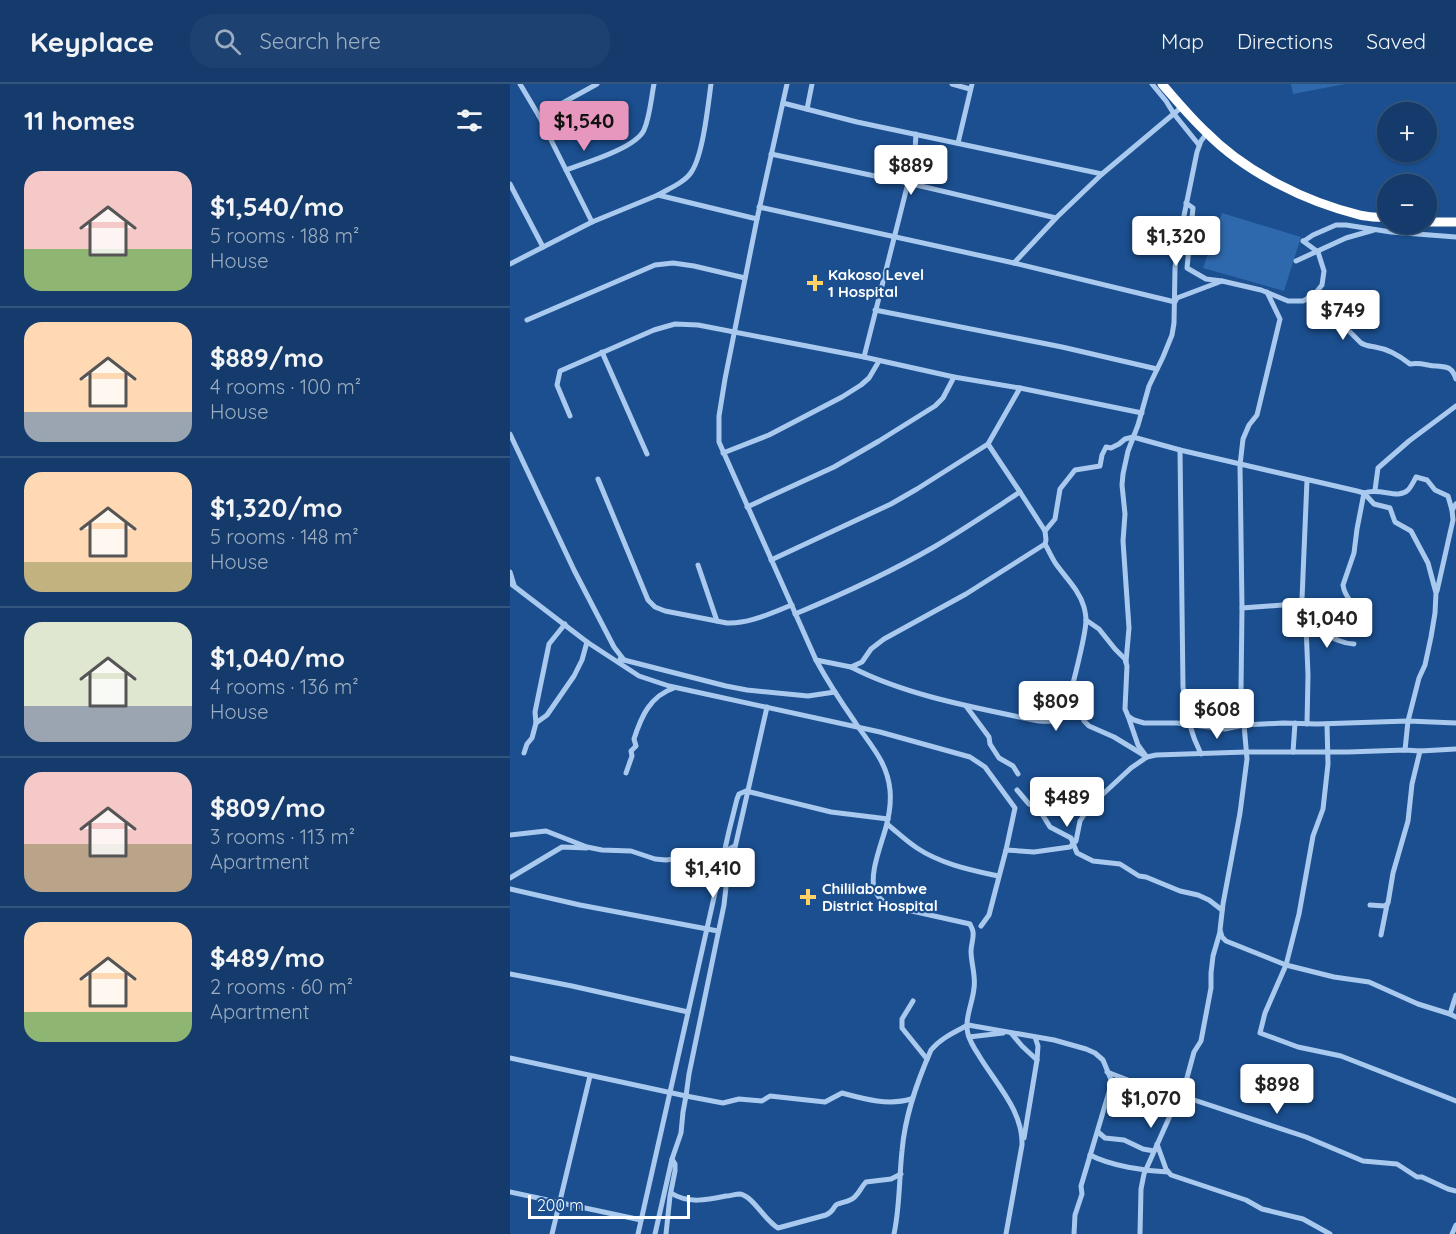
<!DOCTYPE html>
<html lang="en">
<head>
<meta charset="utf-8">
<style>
	:root { --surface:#143b6b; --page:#1d4271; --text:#f1f3f6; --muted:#9dadc1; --line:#33557e; --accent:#e797bd }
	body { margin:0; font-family:Quicksand,sans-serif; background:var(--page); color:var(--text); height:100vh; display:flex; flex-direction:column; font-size:22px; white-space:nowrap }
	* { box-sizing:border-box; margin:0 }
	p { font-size:20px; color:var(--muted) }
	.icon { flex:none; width:33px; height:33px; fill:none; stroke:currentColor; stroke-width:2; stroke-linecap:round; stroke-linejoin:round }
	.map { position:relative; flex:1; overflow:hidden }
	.details { display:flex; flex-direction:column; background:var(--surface); width:510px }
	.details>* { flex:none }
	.tools { position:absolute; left:867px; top:18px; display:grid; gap:12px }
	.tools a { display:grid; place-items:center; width:60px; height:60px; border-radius:50%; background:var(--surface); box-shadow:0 2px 4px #0004,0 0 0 2px var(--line); font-size:30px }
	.scale { position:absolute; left:18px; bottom:15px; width:162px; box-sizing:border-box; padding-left:6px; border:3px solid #fff; border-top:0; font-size:16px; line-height:21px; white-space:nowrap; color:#fff; -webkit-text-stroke:4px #1b4f8f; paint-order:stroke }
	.price { position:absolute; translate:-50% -51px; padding:0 14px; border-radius:6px; background:#fff; color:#222; font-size:20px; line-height:39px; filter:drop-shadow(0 2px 3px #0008) }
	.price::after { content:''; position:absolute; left:50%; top:36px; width:18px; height:14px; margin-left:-9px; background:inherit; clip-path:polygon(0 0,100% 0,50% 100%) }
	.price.active { background:var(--accent); color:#111 }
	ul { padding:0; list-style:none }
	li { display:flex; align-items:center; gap:18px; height:150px; padding:0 24px }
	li+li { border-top:2px solid var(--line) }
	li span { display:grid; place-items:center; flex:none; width:168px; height:120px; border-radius:18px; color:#555 }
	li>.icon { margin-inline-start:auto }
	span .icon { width:72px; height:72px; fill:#fffc; stroke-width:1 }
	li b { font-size:26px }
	h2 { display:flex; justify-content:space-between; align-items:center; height:72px; padding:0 24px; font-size:26px }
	header { display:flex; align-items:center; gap:36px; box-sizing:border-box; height:84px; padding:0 30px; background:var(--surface); border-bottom:2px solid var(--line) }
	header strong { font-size:28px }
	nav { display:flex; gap:33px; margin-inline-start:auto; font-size:21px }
	.search { width:420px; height:54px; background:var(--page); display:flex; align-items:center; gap:15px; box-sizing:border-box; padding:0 21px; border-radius:24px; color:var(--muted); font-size:22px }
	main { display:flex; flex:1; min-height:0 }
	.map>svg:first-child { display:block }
</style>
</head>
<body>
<header>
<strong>Keyplace</strong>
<div class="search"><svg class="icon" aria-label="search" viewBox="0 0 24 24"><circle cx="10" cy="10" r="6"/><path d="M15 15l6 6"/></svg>Search here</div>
<nav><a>Map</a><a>Directions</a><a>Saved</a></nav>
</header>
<main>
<section class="details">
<h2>11 homes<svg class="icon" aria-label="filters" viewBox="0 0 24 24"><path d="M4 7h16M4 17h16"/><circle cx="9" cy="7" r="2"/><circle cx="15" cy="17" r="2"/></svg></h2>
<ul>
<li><span style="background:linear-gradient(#f6c9c9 65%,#8fb573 0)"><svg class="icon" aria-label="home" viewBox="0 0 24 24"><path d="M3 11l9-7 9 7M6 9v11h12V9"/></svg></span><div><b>$1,540/mo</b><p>5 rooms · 188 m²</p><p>House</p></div></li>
<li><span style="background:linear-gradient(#ffd9b3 75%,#9aa5b1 0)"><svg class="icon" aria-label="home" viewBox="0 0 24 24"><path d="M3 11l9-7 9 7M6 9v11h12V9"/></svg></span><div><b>$889/mo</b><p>4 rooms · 100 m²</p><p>House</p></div></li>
<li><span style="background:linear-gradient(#ffd9b3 75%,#c2b280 0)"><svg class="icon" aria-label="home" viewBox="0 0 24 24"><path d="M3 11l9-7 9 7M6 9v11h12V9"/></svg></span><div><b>$1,320/mo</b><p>5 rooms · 148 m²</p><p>House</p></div></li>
<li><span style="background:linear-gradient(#dfe7d0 70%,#9aa5b1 0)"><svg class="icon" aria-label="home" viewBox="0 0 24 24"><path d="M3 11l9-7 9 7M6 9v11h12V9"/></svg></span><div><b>$1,040/mo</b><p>4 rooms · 136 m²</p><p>House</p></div></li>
<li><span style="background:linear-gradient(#f6c9c9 60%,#b9a48a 0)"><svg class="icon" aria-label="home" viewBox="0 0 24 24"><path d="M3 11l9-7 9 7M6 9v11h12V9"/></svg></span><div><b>$809/mo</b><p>3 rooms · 113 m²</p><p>Apartment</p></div></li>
<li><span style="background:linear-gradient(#ffd9b3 75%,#8fb573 0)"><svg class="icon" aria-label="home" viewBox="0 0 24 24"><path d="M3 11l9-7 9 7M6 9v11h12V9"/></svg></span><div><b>$489/mo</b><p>2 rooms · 60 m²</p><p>Apartment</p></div></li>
</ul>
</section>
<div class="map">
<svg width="946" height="1150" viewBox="0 0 946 1150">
	<rect width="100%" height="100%" fill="#1b4f8f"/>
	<g fill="#2e69ad">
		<polygon points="781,0 835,0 783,10"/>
		<polygon points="712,129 791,153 774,207 693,184"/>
	</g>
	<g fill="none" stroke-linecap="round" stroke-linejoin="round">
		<g stroke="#a9c9ee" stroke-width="5">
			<path d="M10,0L29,32L56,86C75,79 126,64 134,46C140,32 141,15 144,0"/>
			<path d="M277,0L247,135L215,295L209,332V358L306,576C318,598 331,618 345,638C360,661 377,677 380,706C381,717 379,732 376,743C372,759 357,794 366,809C370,816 376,820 384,823L460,840C461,843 463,845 463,848C464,854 461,861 461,867C461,879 466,892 464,904C463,918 454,935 458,950C460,957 464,964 468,970C485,999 513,1026 512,1061L496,1150"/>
			<polyline points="442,0 460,5"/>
			<polyline points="642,0 656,17 664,30 689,61"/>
			<polyline points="273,19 347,38 592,90"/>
			<polyline points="297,25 302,0"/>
			<polyline points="29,32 87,0"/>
			<polyline points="448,59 462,0"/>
			<polyline points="261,70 398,99 546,134"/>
			<polyline points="56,86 82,138"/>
			<polyline points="0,100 33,163"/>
			<path d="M148,111C158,105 176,98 182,87C193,70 198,22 201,0"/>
			<polyline points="676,119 683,124 677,184 696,195 712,197"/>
			<polyline points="249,123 504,179 665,218 667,214 712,197 751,206 778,217 793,217 804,211"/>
			<path d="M793,157L808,168L814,187L812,201L804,211L820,227H824L834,242L851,259C856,262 859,262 865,263C878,265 890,272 900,280C912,278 917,282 926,282C938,283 942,283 946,295"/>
			<polyline points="794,157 803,151 826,141 836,141 881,148 946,153"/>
			<polyline points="786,177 836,154 864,146"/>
			<polyline points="504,179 546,134 592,90 673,22"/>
			<polyline points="0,180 82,138 148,111 247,135"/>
			<polyline points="757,208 770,235 747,331 739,341 733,355 730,381 732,524 731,606 737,675 730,729 713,820 710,846 712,853 716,857 776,881 824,893 859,898 908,920 940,930 946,933"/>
			<polyline points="365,226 552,263 647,285"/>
			<polyline points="17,236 145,181 163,179 184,182 235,194"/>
			<polyline points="92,268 137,370"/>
			<polyline points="354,273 398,99 405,66 406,50"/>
			<polyline points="60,332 47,301 50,287 144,246 165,240 188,241 354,273 444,293 510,304 632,329"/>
			<polyline points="0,350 64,486 104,563 114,576"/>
			<path d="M670,366L673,603C675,627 680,648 691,670"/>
			<polyline points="213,369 259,351 332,313 351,301 359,294 369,277"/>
			<path d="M88,395L138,516L145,523L155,527L217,539C239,540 261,529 282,521"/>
			<polyline points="865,406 868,384 899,357 946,322"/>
			<path d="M854,409L847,445L844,469L833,501C835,515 847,524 857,533"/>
			<path d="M854,409C870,403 888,416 898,406C901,403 904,397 906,393L917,396L925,406L938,412L942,426L946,420"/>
			<polyline points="237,423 324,383 369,357 425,322 433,314 444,293"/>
			<polyline points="535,447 545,435 550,405 565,386 590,382 592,371 596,363 601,364 609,360 615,355 623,353 670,366 847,407 854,409 864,420 880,424 885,438 901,447 918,479 926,509 925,529 921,553 915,581 909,594 898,637 895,666"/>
			<polyline points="261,476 381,420 407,405 478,360"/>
			<polyline points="188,481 207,537"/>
			<polyline points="0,488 4,501"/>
			<polyline points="0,499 77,558 129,592 159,602 370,648 460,673 475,683 505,724 496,766"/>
			<polyline points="927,507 943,436 942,426"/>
			<polyline points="732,524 785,520 790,517 792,515 797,396"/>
			<path d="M285,530C333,510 379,489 424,463C453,446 481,427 510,408L478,360L510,304"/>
			<polyline points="576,536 589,545 605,565 615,575 617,582 615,625 618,632 624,636 634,639 667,639 715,645 734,641 773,639 807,640 898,637 946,639"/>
			<polyline points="110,575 216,602 237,606 298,612 325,608"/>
			<polyline points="306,576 341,583 352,578 361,565 374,555 456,510 535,460 536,456 535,447 510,408"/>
			<polyline points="616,578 619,544 613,457 615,430 612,401 613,390 618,367 628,341 639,302 653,273 662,251 664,239 665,184 668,161 687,68 691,57 697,49"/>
			<path d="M341,583C397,612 467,624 529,637C536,637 545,639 551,634C558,626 576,549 576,536C576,532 575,527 574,523C569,506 556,494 546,480C542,474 539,467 535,460"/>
			<polyline points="559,614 570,625 574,637 579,642 604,653 637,673"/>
			<polyline points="456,622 479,653 480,660 489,674 503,682 508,690"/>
			<polyline points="618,632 628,661 636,672"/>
			<polyline points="26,639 25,628 39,560 55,540"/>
			<path d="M797,640L798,591L796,541C813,545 824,559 844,560"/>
			<polyline points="817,640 818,680 813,725 803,752 789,830 776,881 755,929 750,949 788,963 831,972 946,1017"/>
			<polyline points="783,668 785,639"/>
			<polyline points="14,669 17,660 22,654 26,639 37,631 64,592 72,576 77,558"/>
			<path d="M116,689L122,672L121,667L126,662L124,655C131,633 140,612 164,604"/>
			<polyline points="507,706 519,720 529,725 540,743 561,754 567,769 583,777 610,780 629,792 636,793 670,807 688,811 699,816 712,826"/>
			<path d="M377,740C387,748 396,757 407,764C431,780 461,786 488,792"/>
			<polyline points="0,751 36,747 77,763 92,766 121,767 145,775 156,776 212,769 225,762"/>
			<polyline points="0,794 52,763 77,764"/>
			<polyline points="0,805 70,821 208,847"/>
			<polyline points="860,821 875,822 878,819 883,789 898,737 902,700 910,667"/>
			<polyline points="471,842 479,831 496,766 524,768 560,763 566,757 570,737 579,723 621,684 637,673 646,671 736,668 838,668 895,666 910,667 946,665"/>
			<polyline points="871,851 877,821"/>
			<polyline points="0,890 62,902 178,928"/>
			<polyline points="403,917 392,935 392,944 417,975"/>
			<polyline points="940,930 946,911"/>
			<polyline points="501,949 512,962 527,976"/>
			<polyline points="459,953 493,949"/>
			<polyline points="0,974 176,1012 179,990 214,821 216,803 257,623"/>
			<polyline points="597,988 618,996 626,1001 672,1012 684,968 691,957 701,904 701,889 703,872 710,848"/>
			<polyline points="588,1048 595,1054 614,1056 633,1065 644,1067"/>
			<polyline points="514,1054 527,976 528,962 525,953"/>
			<polyline points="647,1060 656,1085 661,1091 736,1116 752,1125 793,1135 820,1150"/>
			<path d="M580,1071C601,1082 635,1087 658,1088"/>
			<polyline points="0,1108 131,1136"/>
			<path d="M161,1109C178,1120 197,1116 216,1112C220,1112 225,1110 230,1110C243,1112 255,1137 268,1144L316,1131C324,1127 322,1125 326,1121C329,1119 336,1118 340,1116C348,1113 350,1104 356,1098L381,1095L391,1090"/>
			<polyline points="42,1150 80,992"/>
			<polyline points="128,1150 219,747 227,715 229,710 236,707 321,728 378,735"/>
			<polyline points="145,1150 162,1075"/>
			<path d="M156,1150L160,1112L165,1087V1080L162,1075L171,1049L173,1028L176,1012L213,1019L229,1015L252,1017L260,1012L315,1018L332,1009C354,1015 379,1022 401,1015"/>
			<path d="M384,1150C390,1122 389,1095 392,1067C395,1031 407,998 421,966C431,954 445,948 458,941L544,956L576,965L585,969L593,976L602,998L571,1102L572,1110L565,1131L564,1150"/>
			<polyline points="630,1150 631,1105 634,1090 663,1025 672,1012 796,1053 853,1077 887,1080 907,1093 912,1093 938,1105 946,1107"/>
			<polyline points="942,1150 946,1141"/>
		</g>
		<g stroke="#fff" stroke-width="9">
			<path d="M652,0C666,16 680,33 696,48C735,88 796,118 850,131C859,133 868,133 878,134"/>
			<polyline points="916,138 946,138"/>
		</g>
	</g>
	<g fill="#ffd166" stroke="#1b4f8f" stroke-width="2">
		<path d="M302 190h6v6h6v6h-6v6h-6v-6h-6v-6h6z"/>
		<path d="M295 804h6v6h6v6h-6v6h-6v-6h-6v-6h6z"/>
	</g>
	<g text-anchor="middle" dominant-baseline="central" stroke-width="4.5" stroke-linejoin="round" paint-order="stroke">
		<g font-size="15" font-weight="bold" fill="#fff" stroke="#1b4f8f" text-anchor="start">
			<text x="318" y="190">Kakoso Level<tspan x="318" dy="17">1 Hospital</tspan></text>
			<text x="312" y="804">Chililabombwe<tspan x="312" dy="17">District Hospital</tspan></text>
		</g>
	</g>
</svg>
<div class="tools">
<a>+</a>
<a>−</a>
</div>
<div class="scale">200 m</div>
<b class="price active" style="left:74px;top:68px">$1,540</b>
<b class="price" style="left:401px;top:112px">$889</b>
<b class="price" style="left:666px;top:183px">$1,320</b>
<b class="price" style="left:833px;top:257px">$749</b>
<b class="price" style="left:817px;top:565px">$1,040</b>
<b class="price" style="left:546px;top:648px">$809</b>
<b class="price" style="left:707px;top:656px">$608</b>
<b class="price" style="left:557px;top:744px">$489</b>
<b class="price" style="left:203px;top:815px">$1,410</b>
<b class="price" style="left:767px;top:1031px">$898</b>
<b class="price" style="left:641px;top:1045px">$1,070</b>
</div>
</main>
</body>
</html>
